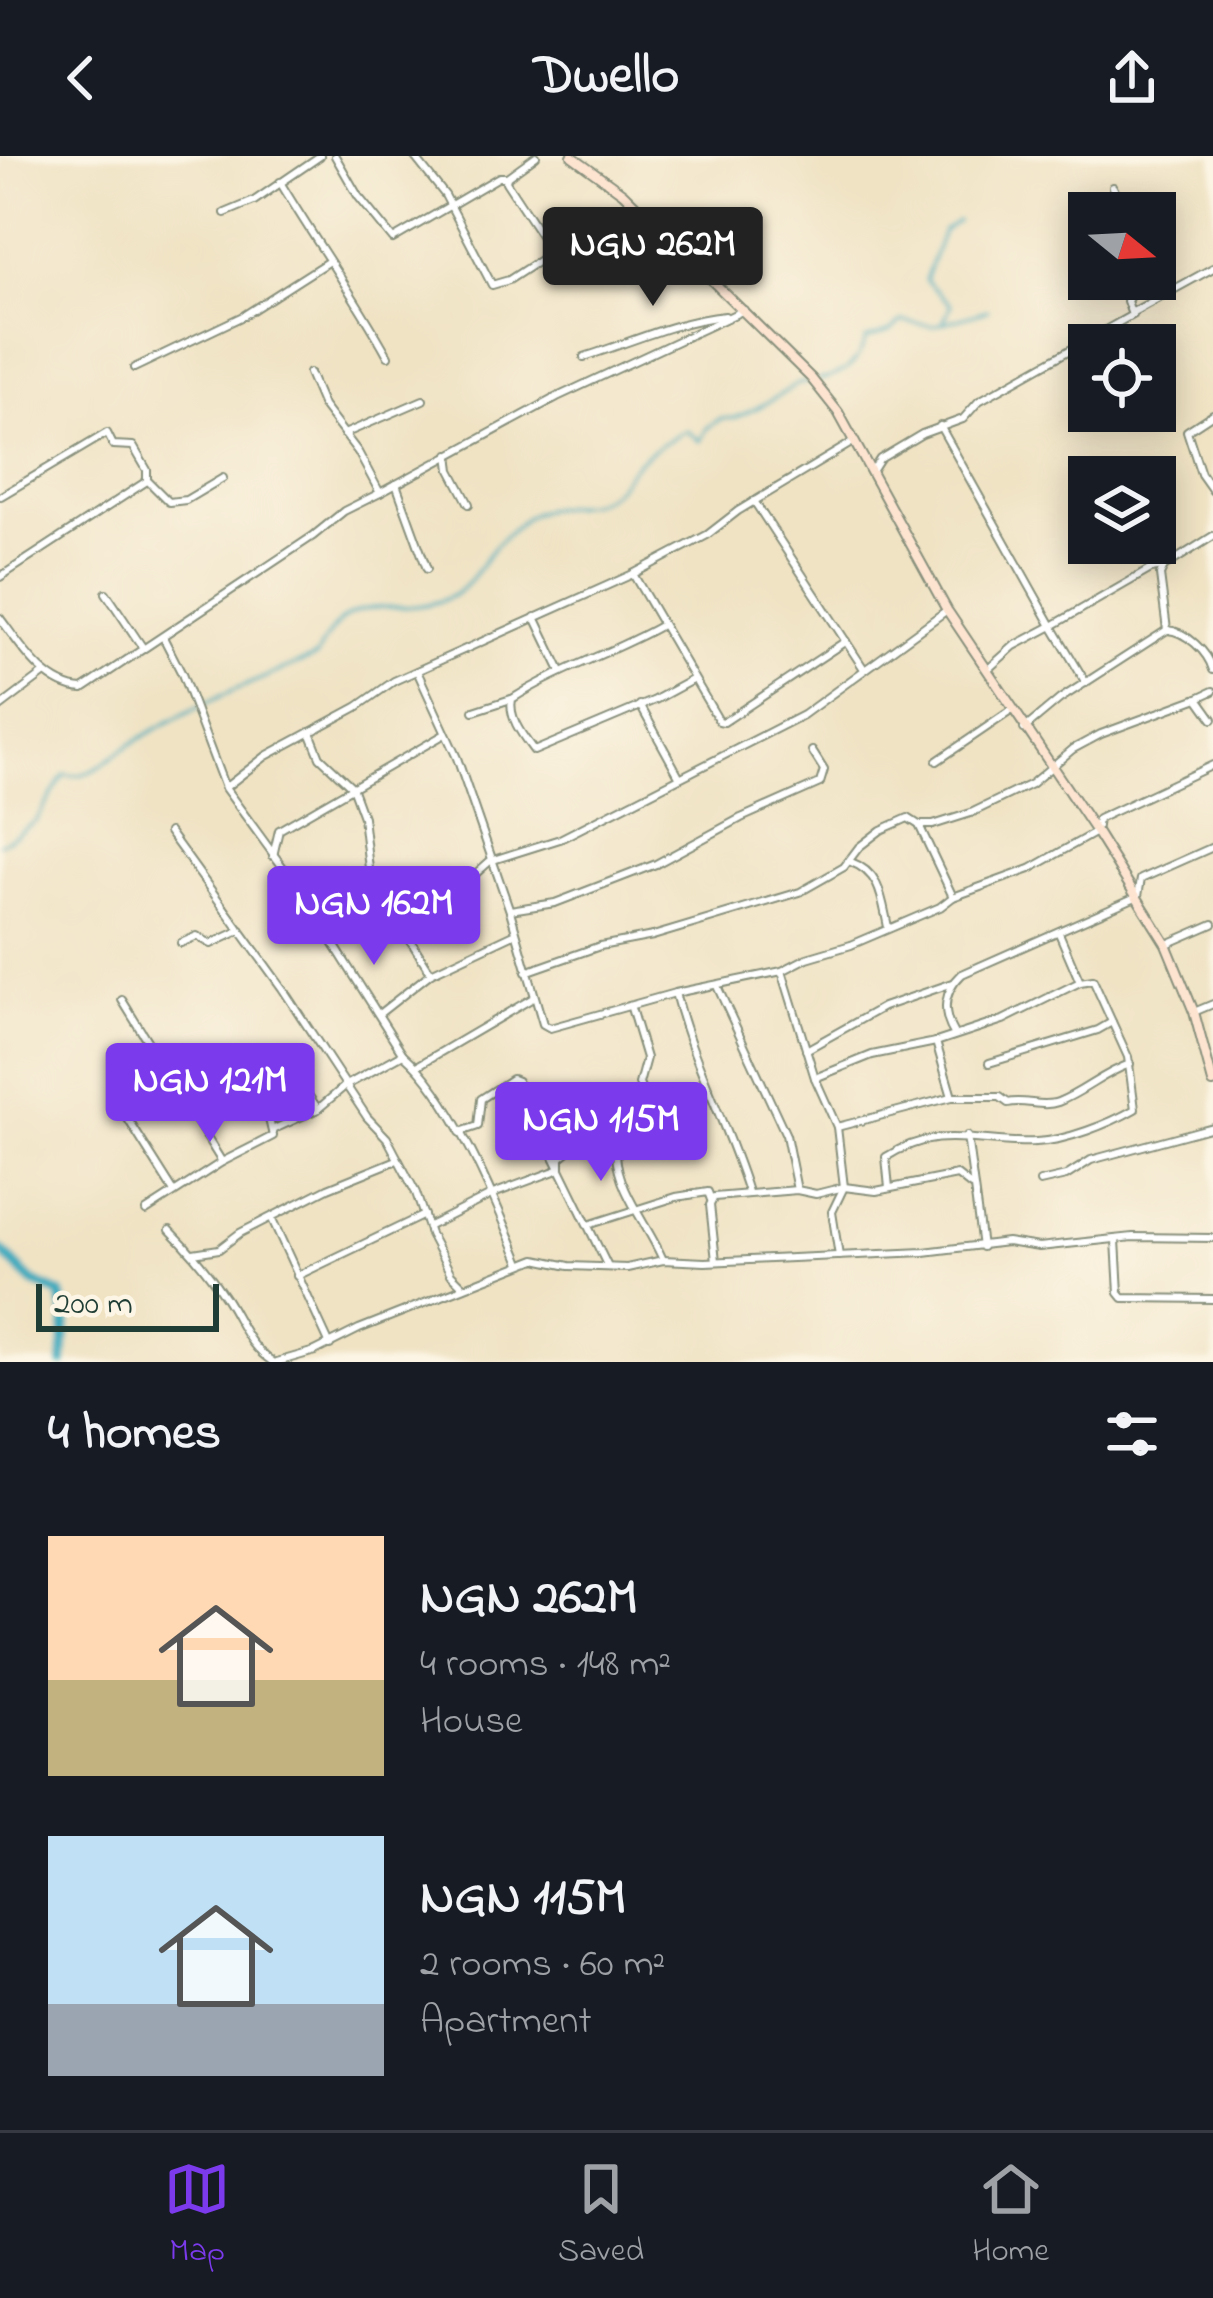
<!DOCTYPE html>
<html lang="en">
<head>
<meta charset="utf-8">
<style>
	:root { --surface:#171b24; --page:#20242c; --text:#f1f3f6; --muted:#9ea1a6; --line:#363941; --accent:#7c3aed }
	body { margin:0; font-family:"Indie Flower",sans-serif; background:var(--page); color:var(--text); height:100vh; display:flex; flex-direction:column; font-size:45px; white-space:nowrap }
	* { box-sizing:border-box; margin:0 }
	p { font-size:39px; color:var(--muted) }
	.icon { flex:none; width:66px; height:66px; fill:none; stroke:currentColor; stroke-width:2; stroke-linecap:round; stroke-linejoin:round }
	.map { position:relative; height:1206px; overflow:hidden }
	.panel { display:flex; flex-direction:column; background:var(--surface); flex:1 }
	.panel>* { flex:none }
	.needle { width:78px; rotate:108deg }
	.controls { position:absolute; left:1068px; top:36px; display:grid; gap:24px }
	.controls a { display:grid; place-items:center; width:108px; height:108px; border-radius:0px; background:var(--surface); box-shadow:0 6px 30px #0003; font-size:60px }
	.scale { position:absolute; left:36px; bottom:30px; width:183px; box-sizing:border-box; padding-left:12px; border:6px solid #1f3d34; border-top:0; font-size:33px; line-height:42px; white-space:nowrap; color:#1f3d34; -webkit-text-stroke:9px #fcf5e5; paint-order:stroke }
	.price { position:absolute; translate:-50% -102px; padding:0 27px; border-radius:12px; background:var(--accent); color:#fff; font-size:39px; line-height:78px; filter:drop-shadow(0 3px 6px #0008) }
	.price::after { content:''; position:absolute; left:50%; top:72px; width:36px; height:27px; margin-left:-18px; background:inherit; clip-path:polygon(0 0,100% 0,50% 100%) }
	.price.selected { background:#222; color:#fff }
	ul { padding:0; list-style:none }
	li { display:flex; align-items:center; gap:36px; height:300px; padding:0 48px }
	li span { display:grid; place-items:center; flex:none; width:336px; height:240px; border-radius:0px; color:#555 }
	li>.icon { margin-inline-start:auto }
	span .icon { width:144px; height:144px; fill:#fffc; stroke-width:1 }
	li b { font-size:51px }
	h2 { display:flex; justify-content:space-between; align-items:center; height:144px; padding:0 48px; font-size:51px }
	header { display:flex; justify-content:space-between; align-items:center; height:156px; padding:0 48px; background:var(--surface); font-size:54px; font-weight:700 }
	.tab-bar { display:flex; justify-content:space-around; align-items:center; height:168px; border-top:3px solid var(--line); background:var(--surface); font-size:33px; color:var(--muted) }
	.tab-bar a { display:grid; justify-items:center; gap:6px }
	.tab-bar .selected { color:var(--accent) }
	.map>svg:first-child { display:block }
</style>
</head>
<body>
<header><svg class="icon" aria-label="back" viewBox="0 0 24 24"><path d="M15 5l-7 7 7 7"/></svg>Dwello<svg class="icon" aria-label="share" viewBox="0 0 24 24"><path d="M12 15V3M7 8l5-5 5 5M5 13v7h14v-7"/></svg></header>
<div class="map">
<svg width="1213" height="1206" viewBox="0 0 1213 1206">
	<rect width="100%" height="100%" fill="#fcf5e5"/>
	<filter id="ink" filterUnits="userSpaceOnUse"><feTurbulence type="fractalNoise" baseFrequency=".00833" numOctaves="2"/><feDisplacementMap in="SourceGraphic" scale="24" xChannelSelector="R" yChannelSelector="G"/><feConvolveMatrix kernelMatrix="1 2 1 2 8 2 1 2 1" color-interpolation-filters="sRGB"/></filter>
	<filter id="wash" filterUnits="userSpaceOnUse"><feTurbulence type="fractalNoise" baseFrequency=".004" numOctaves="4" result="noise"/><feDisplacementMap in="SourceGraphic" scale="48" xChannelSelector="R" yChannelSelector="G"/><feGaussianBlur stdDeviation="2.7" result="paint"/><feColorMatrix in="noise" values="0 0 0 0 0 0 0 0 0 0 0 0 0 0 0 0 0 1.4 0 .05"/><feComposite in="paint" operator="in"/></filter>
	<g filter="url(#wash)">
		<rect width="100%" height="100%" fill="#f0e3c4"/>
		<g fill="none" stroke-linecap="round" stroke-linejoin="round">
			<g stroke="#3fabbe" stroke-width="3">
				<polyline points="944,164 951,149 925,124 943,75 958,65"/>
				<path d="M818,224C844,220 858,208 866,183L891,175L902,165L933,170L988,154"/>
				<path d="M0,688L36,665L64,619C90,622 102,608 122,594C181,554 251,527 317,500C350,425 392,466 448,442C468,433 478,412 491,395C499,384 514,373 524,363C542,348 573,353 595,345C617,338 620,325 635,309C647,296 665,287 680,277L687,275L700,285L707,272L720,263L735,262L759,251L798,228L809,226"/>
			</g>
			<polyline stroke="#3fabbe" stroke-width="10" points="0,1094 33,1126 60,1138 66,1161 63,1206"/>
		</g>
	</g>
	<g filter="url(#ink)">
		<g fill="none" stroke-linecap="round" stroke-linejoin="round">
			<defs>
				<g id="street">
					<polyline points="335,0 358,40 393,83 499,21 507,21"/>
					<polyline points="414,0 445,39 492,129 509,124 552,96 506,26 507,21 536,0"/>
					<path d="M280,26C315,85 355,140 388,200"/>
					<polyline points="1113,31 1125,57"/>
					<polyline points="225,57 254,45 320,0"/>
					<polyline points="1133,156 1213,112"/>
					<path d="M584,201C632,186 675,165 725,160"/>
					<polyline points="134,212 243,160 329,105"/>
					<polyline points="309,217 323,250 358,296 380,337 557,241 744,154"/>
					<polyline points="1213,258 1187,275 1201,318 1213,335"/>
					<polyline points="940,270 1052,470 1151,413 1164,411 1213,380"/>
					<polyline points="344,278 423,244"/>
					<polyline points="449,298 451,314 469,348"/>
					<polyline points="873,314 880,303 922,278 963,263 979,245 1132,159 1127,145 1141,123"/>
					<polyline points="396,328 427,413"/>
					<polyline points="1,340 107,277 113,289 133,290 147,314 147,324 169,346 186,344 223,322"/>
					<polyline points="754,345 864,513"/>
					<polyline points="1164,411 1160,419 1167,474"/>
					<polyline points="633,418 719,565 724,566 846,485"/>
					<polyline points="0,421 147,325"/>
					<polyline points="106,437 143,492"/>
					<polyline points="535,461 561,515"/>
					<path d="M0,462C20,489 45,531 83,533L313,380L344,355L380,337"/>
					<path d="M660,470C612,497 559,513 512,543C508,562 523,580 534,595L655,544L692,524"/>
					<path d="M163,481L182,518L225,632L301,736L403,898C453,940 496,1046 521,1107"/>
					<polyline points="987,514 1014,490 1052,470 1086,527"/>
					<polyline points="417,515 457,602 510,755 543,868 550,872 675,837 782,815 807,802 851,789 940,751 953,741 1030,713 1096,676 1098,663 1213,609"/>
					<polyline points="1198,542 1213,535"/>
					<polyline points="640,549 679,620"/>
					<polyline points="0,551 45,517"/>
					<polyline points="474,555 511,543"/>
					<path d="M1024,573L1060,543L1167,474C1186,475 1208,496 1213,514"/>
					<polyline points="310,576 320,601 352,631 363,661 370,721 431,817"/>
					<polyline points="937,605 1012,554"/>
					<polyline points="226,631 266,600 357,551 394,525 633,418 707,379 738,355 853,286"/>
					<polyline points="919,669 953,741"/>
					<polyline points="169,676 282,832 367,961 387,982 416,1037 430,1078 451,1118 464,1131"/>
					<polyline points="273,700 279,674 445,578"/>
					<path d="M851,706C881,717 882,744 888,771"/>
					<polyline points="510,754 555,747 656,708 741,662 820,627 824,614 812,595"/>
					<polyline points="398,766 464,728 490,705 560,683 803,559 947,454"/>
					<polyline points="181,787 197,780 211,788 241,774"/>
					<polyline points="1167,788 1213,768"/>
					<polyline points="782,815 815,922 837,971 844,1031 832,1056 839,1100"/>
					<polyline points="526,816 600,790 653,780 800,736 844,711 859,691 881,674 908,662 919,669 933,669 971,657 1031,628 1073,593 1101,578 1198,542 1213,563"/>
					<polyline points="717,830 786,979 797,1034"/>
					<path d="M675,837C693,907 727,968 748,1036"/>
					<polyline points="122,844 222,1006"/>
					<path d="M631,852L646,902L639,928L657,970L650,979L616,998C618,1036 649,1070 663,1104"/>
					<polyline points="1194,856 1213,848"/>
					<polyline points="379,858 431,817 514,778"/>
					<path d="M954,878C941,856 944,835 962,818L1138,740L1141,723L1213,691"/>
					<polyline points="936,886 952,941"/>
					<polyline points="806,894 883,851 953,827"/>
					<polyline points="286,907 318,953"/>
					<polyline points="989,907 1098,874 1112,866"/>
					<polyline points="417,910 533,842"/>
					<polyline points="815,922 872,899 936,886 1003,864 1080,826"/>
					<polyline points="126,960 174,1036"/>
					<path d="M837,971L952,941H1000L1008,947C1025,943 1042,952 1058,946C1084,936 1103,917 1130,908"/>
					<polyline points="272,974 318,953 345,930 403,898"/>
					<polyline points="460,976 478,970 481,943 512,923 517,925 608,1111"/>
					<polyline points="967,980 982,1091"/>
					<polyline points="547,986 573,988"/>
					<polyline points="1040,1026 1066,1020 1091,1004 1213,971"/>
					<path d="M889,1032L886,1001C939,967 981,989 1036,986C1066,985 1109,968 1135,953L1128,901L1093,824L1080,826L1059,777"/>
					<polyline points="146,1055 222,1006 273,980 269,963 249,942 251,931"/>
					<polyline points="272,1063 330,1189"/>
					<polyline points="588,1069 676,1041 708,1036 711,1044"/>
					<polyline points="429,1070 493,1038 560,1013 560,1002 577,988 603,982 605,991 616,998"/>
					<path d="M170,1074C191,1095 210,1118 226,1143C242,1168 248,1190 273,1206"/>
					<polyline points="1116,1084 1119,1137 1123,1142 1213,1143"/>
					<polyline points="193,1097 219,1093 240,1077 328,1032 397,1004"/>
					<polyline points="716,1105 710,1049 714,1041 797,1034 816,1038 844,1031 876,1035 957,1019 971,1030"/>
					<polyline points="297,1120 424,1059"/>
					<polyline points="277,1206 315,1195 359,1173 536,1103 569,1110 627,1112 663,1104 705,1106 924,1096 1007,1086 1039,1091 1133,1081 1213,1082"/>
				</g>
				<polyline id="secondary" points="572,0 623,37 811,222 838,256 947,454 1096,676 1166,788 1194,856 1213,927"/>
			</defs>
			<use href="#street" stroke="#88907c" stroke-width="10"/>
			<use href="#secondary" stroke="#88907c" stroke-width="12"/>
			<use href="#street" stroke="#fff" stroke-width="6"/>
			<use href="#secondary" stroke="#fde4d1" stroke-width="8"/>
		</g>
	</g>
</svg>
<div class="controls">
<a><svg class="needle" viewBox="-14 -14 28 28"><path d="M0-13l5 13h-10z" fill="#e53935"/><path d="M0 13l5-13h-10z" fill="#9ea1a6"/></svg></a>
<a><svg class="icon" aria-label="locate" viewBox="0 0 24 24"><circle cx="12" cy="12" r="6"/><path d="M12 2v4M12 18v4M2 12h4M18 12h4"/></svg></a>
<a><svg class="icon" aria-label="layers" viewBox="0 0 24 24"><path d="M12 4l9 5-9 5-9-5zM3 14l9 5 9-5"/></svg></a>
</div>
<div class="scale">200 m</div>
<b class="price selected" style="left:653px;top:153px">NGN 262M</b>
<b class="price" style="left:374px;top:812px">NGN 162M</b>
<b class="price" style="left:210px;top:989px">NGN 121M</b>
<b class="price" style="left:601px;top:1028px">NGN 115M</b>
</div>
<section class="panel">
<h2>4 homes<svg class="icon" aria-label="filters" viewBox="0 0 24 24"><path d="M4 7h16M4 17h16"/><circle cx="9" cy="7" r="2"/><circle cx="15" cy="17" r="2"/></svg></h2>
<ul>
<li><span style="background:linear-gradient(#ffd9b3 60%,#c2b280 0)"><svg class="icon" aria-label="home" viewBox="0 0 24 24"><path d="M3 11l9-7 9 7M6 9v11h12V9"/></svg></span><div><b>NGN 262M</b><p>4 rooms · 148 m²</p><p>House</p></div></li>
<li><span style="background:linear-gradient(#bfe0f5 70%,#9aa5b1 0)"><svg class="icon" aria-label="home" viewBox="0 0 24 24"><path d="M3 11l9-7 9 7M6 9v11h12V9"/></svg></span><div><b>NGN 115M</b><p>2 rooms · 60 m²</p><p>Apartment</p></div></li>
</ul>
</section>
<nav class="tab-bar">
<a class="selected"><svg class="icon" aria-label="map" viewBox="0 0 24 24"><path d="M3 6l6-2 6 2 6-2v14l-6 2-6-2-6 2zM9 4v14M15 6v14"/></svg>Map</a>
<a><svg class="icon" aria-label="saved" viewBox="0 0 24 24"><path d="M7 4h10v16l-5-4-5 4z"/></svg>Saved</a>
<a><svg class="icon" aria-label="home" viewBox="0 0 24 24"><path d="M3 11l9-7 9 7M6 9v11h12V9"/></svg>Home</a>
</nav>
</body>
</html>
